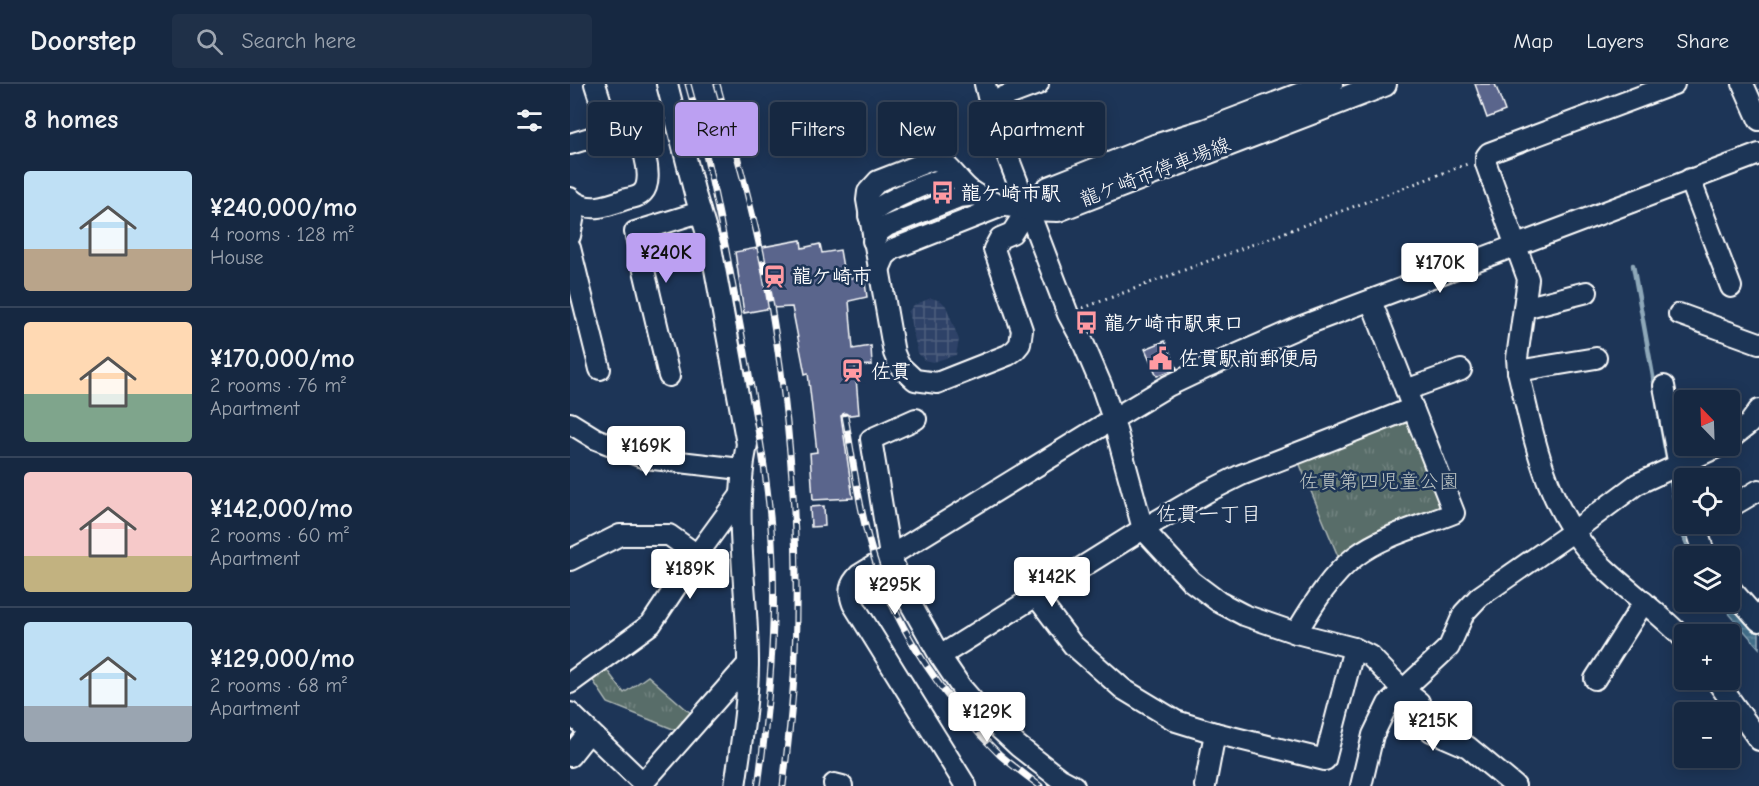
<!DOCTYPE html>
<html lang="en">
<head>
<meta charset="utf-8">
<style>
	:root { --surface:#162841; --page:#1f3048; --text:#f1f3f6; --muted:#9ea6b1; --line:#35445a; --accent:#bca0f2 }
	body { margin:0; font-family:"Comic Neue","Klee One",sans-serif; background:var(--page); color:var(--text); height:100vh; display:flex; flex-direction:column; font-size:22px; white-space:nowrap }
	* { box-sizing:border-box; margin:0 }
	p { font-size:20px; color:var(--muted) }
	.icon { flex:none; width:33px; height:33px; fill:none; stroke:currentColor; stroke-width:2; stroke-linecap:round; stroke-linejoin:round }
	.map { position:relative; flex:1; overflow:hidden }
	.panel { display:flex; flex-direction:column; background:var(--surface); width:570px }
	.panel>* { flex:none }
	.guide { position:absolute; left:18px; top:18px; width:570px; height:54px; display:flex; gap:12px }
	.needle { width:39px; rotate:337deg }
	.controls { position:absolute; left:1104px; top:306px; display:grid; gap:12px }
	.controls a { display:grid; place-items:center; width:66px; height:66px; border-radius:6px; background:var(--surface); box-shadow:0 3px 15px #0003,0 0 0 2px var(--line); font-size:30px }
	.price { position:absolute; translate:-50% -51px; padding:0 14px; border-radius:6px; background:#fff; color:#222; font-size:20px; line-height:39px; filter:drop-shadow(0 2px 3px #0008) }
	.price::after { content:''; position:absolute; left:50%; top:36px; width:18px; height:14px; margin-left:-9px; background:inherit; clip-path:polygon(0 0,100% 0,50% 100%) }
	.price.selected { background:var(--accent); color:#111 }
	ul { padding:0; list-style:none }
	li { display:flex; align-items:center; gap:18px; height:150px; padding:0 24px }
	li+li { border-top:2px solid var(--line) }
	li span { display:grid; place-items:center; flex:none; width:168px; height:120px; border-radius:6px; color:#555 }
	li>.icon { margin-inline-start:auto }
	span .icon { width:72px; height:72px; fill:#fffc; stroke-width:1 }
	li b { font-size:26px }
	h2 { display:flex; justify-content:space-between; align-items:center; height:72px; padding:0 24px; font-size:26px }
	.pill { padding:0 21px; border-radius:6px; background:var(--surface); box-shadow:0 3px 15px #0003,0 0 0 2px var(--line); font-size:21px; line-height:54px }
	.pill.selected { background:var(--accent); color:#111 }
	header { display:flex; align-items:center; gap:36px; box-sizing:border-box; height:84px; padding:0 30px; background:var(--surface); border-bottom:2px solid var(--line) }
	header strong { font-size:28px }
	nav { display:flex; gap:33px; margin-inline-start:auto; font-size:21px }
	.search { width:420px; height:54px; background:var(--page); display:flex; align-items:center; gap:15px; box-sizing:border-box; padding:0 21px; border-radius:6px; color:var(--muted); font-size:22px }
	main { display:flex; flex:1; min-height:0 }
	.map>svg:first-child { display:block }
</style>
</head>
<body>
<header>
<strong>Doorstep</strong>
<div class="search"><svg class="icon" aria-label="search" viewBox="0 0 24 24"><circle cx="10" cy="10" r="6"/><path d="M15 15l6 6"/></svg>Search here</div>
<nav><a>Map</a><a>Layers</a><a>Share</a></nav>
</header>
<main>
<section class="panel">
<h2>8 homes<svg class="icon" aria-label="filters" viewBox="0 0 24 24"><path d="M4 7h16M4 17h16"/><circle cx="9" cy="7" r="2"/><circle cx="15" cy="17" r="2"/></svg></h2>
<ul>
<li><span style="background:linear-gradient(#bfe0f5 65%,#b9a48a 0)"><svg class="icon" aria-label="home" viewBox="0 0 24 24"><path d="M3 11l9-7 9 7M6 9v11h12V9"/></svg></span><div><b>¥240,000/mo</b><p>4 rooms · 128 m²</p><p>House</p></div></li>
<li><span style="background:linear-gradient(#ffd9b3 60%,#7fa58c 0)"><svg class="icon" aria-label="home" viewBox="0 0 24 24"><path d="M3 11l9-7 9 7M6 9v11h12V9"/></svg></span><div><b>¥170,000/mo</b><p>2 rooms · 76 m²</p><p>Apartment</p></div></li>
<li><span style="background:linear-gradient(#f6c9c9 70%,#c2b280 0)"><svg class="icon" aria-label="home" viewBox="0 0 24 24"><path d="M3 11l9-7 9 7M6 9v11h12V9"/></svg></span><div><b>¥142,000/mo</b><p>2 rooms · 60 m²</p><p>Apartment</p></div></li>
<li><span style="background:linear-gradient(#bfe0f5 70%,#9aa5b1 0)"><svg class="icon" aria-label="home" viewBox="0 0 24 24"><path d="M3 11l9-7 9 7M6 9v11h12V9"/></svg></span><div><b>¥129,000/mo</b><p>2 rooms · 68 m²</p><p>Apartment</p></div></li>
</ul>
</section>
<div class="map">
<svg width="1189" height="702" viewBox="0 0 1189 702">
	<defs>
		<pattern id="industrial-grid" width="8" height="8" patternUnits="userSpaceOnUse" patternTransform="scale(1.5)"><rect width="8" height="8" fill="#2f4367"/><path d="M0 4h8M4 0v8" fill="none" stroke="#4e5f7e"/></pattern>
		<pattern id="grass-tufts" width="24" height="20" patternUnits="userSpaceOnUse" patternTransform="scale(1.5)"><rect width="24" height="20" fill="#596d69"/><path d="M3 7l-1-3M5 7V3M7 7l1-3M15 17l-1-3M17 17v-4M19 17l1-3" fill="none" stroke="#728380"/></pattern>
		<pattern id="water-rules" width="6" height="5" patternUnits="userSpaceOnUse" patternTransform="scale(1.5)"><rect width="6" height="5" fill="#436e8a"/><path d="M0 2.5h6" fill="none" stroke="#5f849c"/></pattern>
	</defs>
	<rect width="100%" height="100%" fill="#1d3557"/>
	<filter id="ink" filterUnits="userSpaceOnUse"><feTurbulence type="fractalNoise" baseFrequency=".0167" numOctaves="2"/><feDisplacementMap in="SourceGraphic" scale="12" xChannelSelector="R" yChannelSelector="G"/><feConvolveMatrix kernelMatrix="1 2 1 2 8 2 1 2 1" color-interpolation-filters="sRGB"/></filter>
	<g filter="url(#ink)">
		<polygon fill="url(#industrial-grid)" points="361,214 371,217 376,222 389,256 386,271 363,278 354,276 348,269 338,228 344,221"/>
		<g fill="url(#grass-tufts)" stroke="#acb6b4" stroke-width="1.5">
			<polygon points="838,335 872,421 870,427 770,477 728,376"/>
			<polygon points="36,585 54,609 78,592 123,631 108,647 38,619 22,595"/>
		</g>
		<polygon fill="url(#water-rules)" stroke="#8ea8b9" stroke-width="1.5" points="1160,514 1189,549 1189,564 1149,518 1160,518"/>
		<g fill="none" stroke-linecap="round" stroke-linejoin="round">
			<g stroke="#8ea8b9" stroke-width="4.5">
				<polyline points="1063,181 1086,309"/>
				<polyline points="1087,320 1098,380"/>
				<path d="M1100,392C1105,419 1109,448 1123,472"/>
			</g>
		</g>
		<g fill="#5a658c" stroke="#fff" stroke-width="1.5">
			<polygon points="905,0 925,0 935,27 917,34"/>
			<polygon points="231,156 232,164 250,160 252,169 270,166 275,195 294,192 297,213 279,217 283,265 301,262 302,281 285,282 289,330 271,332 283,414 243,416 240,369 247,368 238,289 235,290 222,223 201,224 174,229 165,168"/>
			<polygon points="595,257 607,284 587,292 575,265"/>
			<polygon points="254,422 255,442 241,443 240,423"/>
		</g>
		<g fill="none" stroke-linecap="round" stroke-linejoin="round">
			<defs>
				<g id="minor">
					<polyline points="25,0 40,47"/>
					<path d="M97,0L125,110L141,163L177,360C162,431 178,506 178,579C178,620 171,661 165,702"/>
					<polyline points="415,0 423,34 498,230 512,256 532,303 543,335 573,445 621,497 649,518 674,531 726,549 784,564 800,572 832,605 849,618 861,647 898,663 945,702"/>
					<path d="M1104,0L919,69L916,73V80L958,195L947,274L948,287C965,358 976,425 1029,479C1056,506 1088,527 1114,555"/>
					<polyline points="1173,0 1189,36"/>
					<polyline points="433,13 468,0"/>
					<path d="M0,60L56,43C72,48 85,95 73,108C69,113 62,114 56,115C37,122 17,130 0,114"/>
					<path d="M362,76C379,76 387,97 401,107C418,120 437,123 458,124L442,149L430,154L424,165L452,246L450,260L445,266L438,271L367,299L345,296L329,281L324,269L297,116L298,108L308,97Z"/>
					<polyline points="1120,95 1161,203"/>
					<path d="M299,132C309,119 372,90 387,94"/>
					<polyline points="0,152 6,120"/>
					<polyline points="303,157 310,147 317,142 389,113 407,111"/>
					<polyline points="0,164 30,285"/>
					<polyline points="308,188 315,172 323,165 432,122"/>
					<polyline points="954,224 1017,208"/>
					<polyline points="1109,230 1189,259"/>
					<polyline points="948,287 1026,274"/>
					<polyline points="99,292 65,148 130,128"/>
					<polyline points="1094,302 1109,382"/>
					<polyline points="836,306 891,286"/>
					<polyline points="346,335 301,355 320,472 340,519 370,572 391,603 417,633 448,662 489,694 504,702"/>
					<polyline points="0,339 26,355 75,374 171,385"/>
					<polyline points="1160,355 1179,340 1189,326"/>
					<polyline points="1160,423 1189,406"/>
					<polyline points="1132,440 1126,443 1135,472"/>
					<polyline points="0,476 50,451 99,451 127,471"/>
					<polyline points="1160,504 1189,537"/>
					<polyline points="466,512 503,561 553,605 606,637 645,649"/>
					<path d="M726,549C743,521 760,492 786,472C814,451 852,442 884,429L801,217"/>
					<polyline points="370,572 573,445 637,408 671,391 843,324"/>
					<polyline points="1025,595 1074,518"/>
					<polyline points="1146,596 1189,656"/>
					<polyline points="0,599 81,540 127,471 170,412"/>
					<polyline points="0,629 73,699 178,580"/>
					<polyline points="0,672 19,648"/>
					<polyline points="264,700 272,702"/>
					<path d="M396,702L283,520C278,507 280,500 289,491L543,335L598,302L636,284L732,242L1189,70"/>
					<polyline points="635,702 645,649 755,676 784,564"/>
					<polyline points="791,702 803,651 818,620 879,563 894,529 909,513 1004,447 1067,400 1150,362"/>
				</g>
				<g id="major">
					<polyline points="458,124 488,125 814,0"/>
					<polyline points="458,124 479,105 585,63 634,48 760,0"/>
				</g>
			</defs>
			<use href="#minor" stroke="#fff" stroke-width="24"/>
			<use href="#major" stroke="#fff" stroke-width="28"/>
			<polyline stroke="#fff" stroke-width="3" stroke-dasharray="1.5 4.5" stroke-linecap="butt" points="513,224 900,79"/>
			<use href="#minor" stroke="#1d3557" stroke-width="20"/>
			<use href="#major" stroke="#1d3557" stroke-width="24"/>
			<defs>
				<g id="rail">
					<path d="M118,0C142,86 158,175 174,263C185,327 198,392 202,457C207,539 199,621 188,702"/>
					<path d="M147,0C165,64 184,129 196,194C219,318 230,445 225,570C224,614 218,658 213,702"/>
					<path d="M275,332C284,381 290,433 306,480C329,549 378,621 430,671C443,682 457,692 470,702"/>
				</g>
			</defs>
			<use href="#rail" stroke="#fff" stroke-width="7"/>
			<use href="#rail" stroke="#1d3557" stroke-width="4.5" stroke-dasharray="14" stroke-linecap="butt"/>
		</g>
	</g>
	<defs>
		<symbol id="bus-bare" viewBox="-9 -9 18 18"><path d="M-5-6H5V4H4V6H2V4H-2V6H-4V4H-5ZM-3.5-4V0h7V-4ZM-3.5 1.2v1.5H-2V1.2ZM2 1.2v1.5H3.5V1.2Z" fill="#ff9aa2" stroke="#1d3557" stroke-width="2.5" paint-order="stroke"/></symbol>
		<symbol id="station-bare" viewBox="-9 -9 18 18"><path d="M-3-6H3Q5-6 5-4V2Q5 4 3 4L4.5 6H3L1.5 4h-3L-3 6H-4.5L-3 4Q-5 4-5 2V-4Q-5-6-3-6ZM-3.5-4v3h7v-3ZM-3.5 1v1.5H-2V1ZM2 1v1.5H3.5V1Z" fill="#ff9aa2" stroke="#1d3557" stroke-width="2.5" paint-order="stroke"/></symbol>
		<symbol id="civic-bare" viewBox="-9 -9 18 18"><path d="M-.6-6.5H3V-4.5H.6V-3L4-1V1h2V6H-6V1h2V-1L-.6-3ZM-1.2 2.5V6h2.4V2.5Z" fill="#ff9aa2" stroke="#1d3557" stroke-width="2.5" paint-order="stroke"/></symbol>
	</defs>
	<g fill-rule="evenodd">
		<use href="#bus-bare" x="356" y="92" width="33" height="33"/>
		<use href="#station-bare" x="188" y="176" width="33" height="33"/>
		<use href="#bus-bare" x="500" y="222" width="33" height="33"/>
		<use href="#civic-bare" x="574" y="258" width="33" height="33"/>
		<use href="#station-bare" x="266" y="270" width="33" height="33"/>
	</g>
	<g text-anchor="middle" dominant-baseline="central" stroke-width="5" stroke-linejoin="round" paint-order="stroke">
		<g font-size="20" fill="#fff" stroke="#1d3557">
			<text transform="translate(585 88) rotate(-21)">龍ケ崎市停車場線</text>
		</g>
		<g font-size="20" font-weight="bold" fill="#fff" stroke="#1d3557" text-anchor="start">
			<text x="391" y="109">龍ケ崎市駅</text>
			<text x="222" y="192">龍ケ崎市</text>
			<text x="534" y="239">龍ケ崎市駅東口</text>
			<text x="609" y="274">佐貫駅前郵便局</text>
			<text x="301" y="287">佐貫</text>
		</g>
		<g font-size="20" fill="#bdc5c3" stroke="#1d3557">
			<text x="809" y="397">佐貫第四児童公園</text>
		</g>
		<g font-size="21" fill="#fff" stroke="#1d3557">
			<text x="639" y="430">佐貫一丁目</text>
		</g>
	</g>
</svg>
<div class="controls">
<a><svg class="needle" viewBox="-14 -14 28 28"><path d="M0-13l5 13h-10z" fill="#e53935"/><path d="M0 13l5-13h-10z" fill="#9ea6b1"/></svg></a>
<a><svg class="icon" aria-label="locate" viewBox="0 0 24 24"><circle cx="12" cy="12" r="6"/><path d="M12 2v4M12 18v4M2 12h4M18 12h4"/></svg></a>
<a><svg class="icon" aria-label="layers" viewBox="0 0 24 24"><path d="M12 4l9 5-9 5-9-5zM3 14l9 5 9-5"/></svg></a>
<a>+</a>
<a>−</a>
</div>
<b class="price selected" style="left:96px;top:200px">¥240K</b>
<b class="price" style="left:870px;top:210px">¥170K</b>
<b class="price" style="left:76px;top:393px">¥169K</b>
<b class="price" style="left:120px;top:516px">¥189K</b>
<b class="price" style="left:482px;top:524px">¥142K</b>
<b class="price" style="left:325px;top:532px">¥295K</b>
<b class="price" style="left:417px;top:659px">¥129K</b>
<b class="price" style="left:863px;top:668px">¥215K</b>
<div class="guide">
<a class="pill">Buy</a>
<a class="pill selected">Rent</a>
<a class="pill">Filters</a>
<a class="pill">New</a>
<a class="pill">Apartment</a>
</div>
</div>
</main>
</body>
</html>
